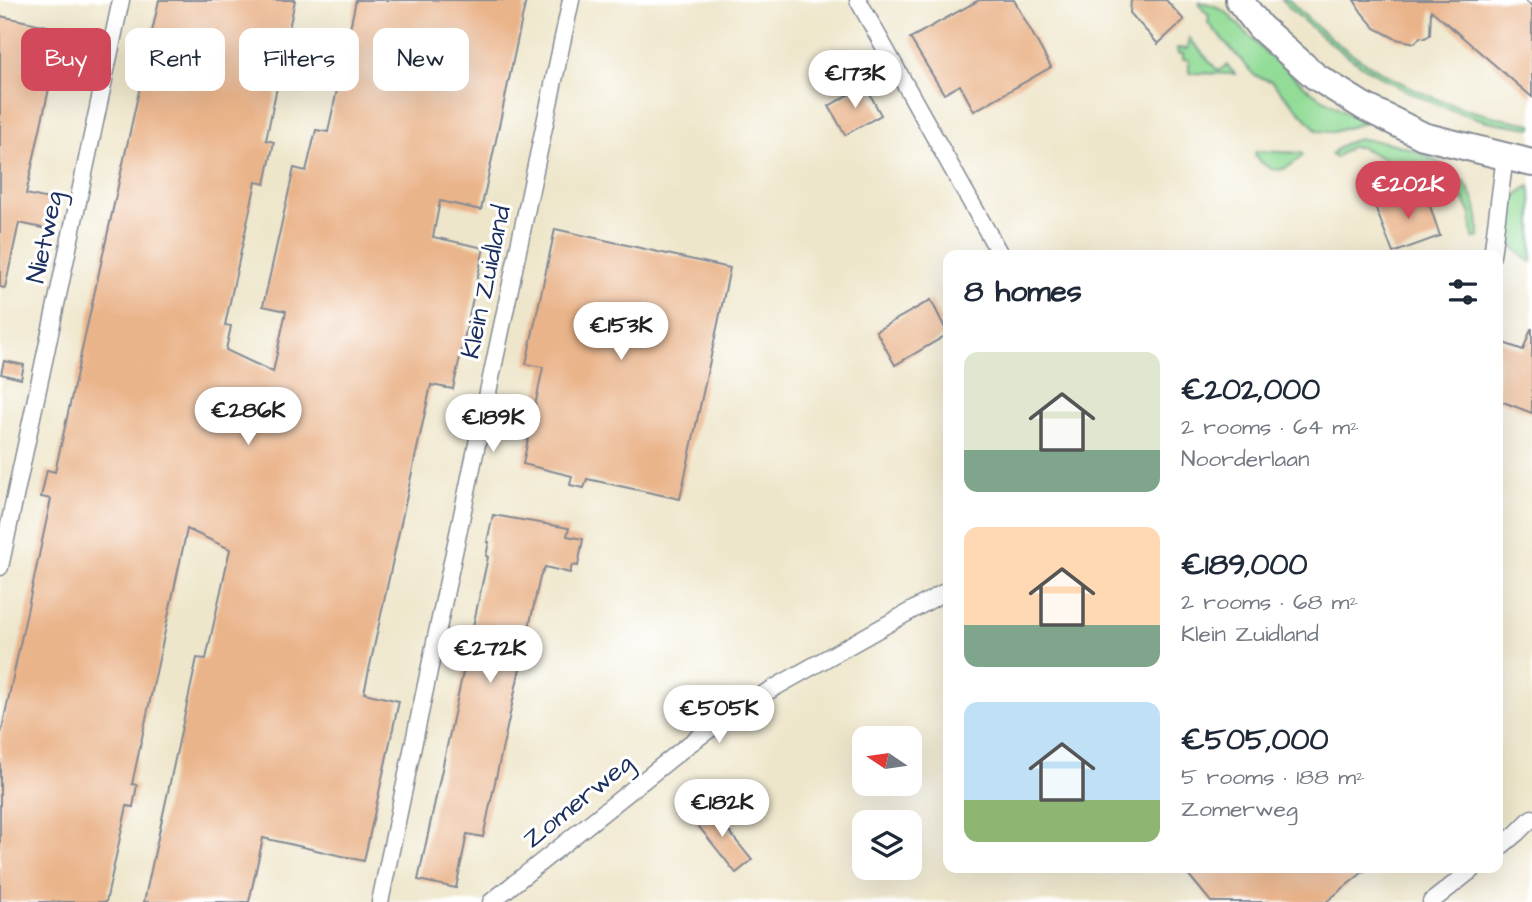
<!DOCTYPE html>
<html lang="en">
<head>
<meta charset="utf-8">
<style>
	:root { --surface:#fff; --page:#f6f6f7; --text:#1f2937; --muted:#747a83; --accent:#d1495b }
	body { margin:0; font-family:"Architects Daughter",sans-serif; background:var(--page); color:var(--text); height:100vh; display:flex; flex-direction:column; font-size:26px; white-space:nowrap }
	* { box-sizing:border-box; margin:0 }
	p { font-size:23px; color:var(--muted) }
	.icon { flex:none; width:38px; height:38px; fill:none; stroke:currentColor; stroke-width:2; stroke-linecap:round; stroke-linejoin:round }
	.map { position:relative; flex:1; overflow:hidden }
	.side { position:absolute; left:943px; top:250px; width:560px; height:623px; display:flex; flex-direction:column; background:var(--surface); border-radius:14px; box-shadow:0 7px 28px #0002 }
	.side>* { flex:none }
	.hud { position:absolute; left:21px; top:28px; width:665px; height:63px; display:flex; gap:14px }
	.needle { width:46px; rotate:283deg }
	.controls { position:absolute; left:852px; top:726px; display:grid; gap:14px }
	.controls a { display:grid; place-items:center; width:70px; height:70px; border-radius:14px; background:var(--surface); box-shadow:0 7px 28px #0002; font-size:35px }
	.price { position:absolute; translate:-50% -60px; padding:0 16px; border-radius:24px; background:#fff; color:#222; font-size:23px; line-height:46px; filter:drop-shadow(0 2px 4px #0008) }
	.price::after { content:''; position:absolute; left:50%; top:42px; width:21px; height:16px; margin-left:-10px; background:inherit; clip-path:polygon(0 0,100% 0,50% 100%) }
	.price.on { background:var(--accent); color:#fff }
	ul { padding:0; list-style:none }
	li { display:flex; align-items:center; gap:21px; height:175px; padding:0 21px }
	li span { display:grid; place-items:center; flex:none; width:196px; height:140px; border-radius:14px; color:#555 }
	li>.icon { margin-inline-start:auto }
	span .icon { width:84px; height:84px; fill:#fffc; stroke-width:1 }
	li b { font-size:30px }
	h2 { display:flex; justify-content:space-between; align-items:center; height:84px; padding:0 21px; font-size:30px }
	.chip { padding:0 24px; border-radius:14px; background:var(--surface); box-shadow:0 7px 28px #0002; font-size:24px; line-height:63px }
	.chip.on { background:var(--accent); color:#fff }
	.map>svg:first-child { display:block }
</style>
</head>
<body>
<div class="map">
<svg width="1532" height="902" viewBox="0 0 1532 902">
	<rect width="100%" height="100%" fill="#fff"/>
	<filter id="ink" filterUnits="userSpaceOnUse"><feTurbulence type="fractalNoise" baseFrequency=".0143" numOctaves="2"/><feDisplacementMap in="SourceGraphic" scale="14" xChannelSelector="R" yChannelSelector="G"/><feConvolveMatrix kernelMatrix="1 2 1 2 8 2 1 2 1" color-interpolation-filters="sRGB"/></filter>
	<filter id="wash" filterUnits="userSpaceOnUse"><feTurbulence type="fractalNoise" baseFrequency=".00686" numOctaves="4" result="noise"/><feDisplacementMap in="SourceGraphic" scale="28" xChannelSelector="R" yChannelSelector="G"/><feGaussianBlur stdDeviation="1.57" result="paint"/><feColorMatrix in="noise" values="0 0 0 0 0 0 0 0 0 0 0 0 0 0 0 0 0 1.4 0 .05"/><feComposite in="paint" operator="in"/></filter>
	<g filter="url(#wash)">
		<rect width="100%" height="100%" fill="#eee6ca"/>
		<g fill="#93dc97" stroke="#57867a" stroke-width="2">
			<path d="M1282,0H1289C1334,48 1400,89 1463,108C1486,116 1509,120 1532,124V128C1516,126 1500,124 1484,120C1408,100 1337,56 1282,0Z"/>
			<path d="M1199,2C1209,3 1220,8 1228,14L1263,50L1312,92L1364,123L1333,132L1318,131L1271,81L1255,76L1208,23L1209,16L1199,5Z"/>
			<polygon points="1189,38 1218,71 1227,65 1235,74 1189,73 1189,60 1183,59 1183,54 1178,54 1177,48 1188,49"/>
			<path d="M1359,139C1386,141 1404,145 1428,157C1466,176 1480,194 1479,238H1473L1471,214L1464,200L1361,147H1350L1335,158L1331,154L1344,144Z"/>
			<path d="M1256,151L1301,153L1303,155C1285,172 1274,177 1255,156Z"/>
			<path d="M1530,186L1532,205V262C1523,257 1513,249 1509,239C1502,220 1512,193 1530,186Z"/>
		</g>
		<g id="blocks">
			<g fill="#eab48a">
				<polygon points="159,0 295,0 266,140 274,142 265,184 256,182 225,325 231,326 226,350 273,372 286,311 263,306 294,168 306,171 316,130 328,132 356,0 526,0 481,210 440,201 433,237 484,248 453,389 431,385 364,693 399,701 364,861 263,838 249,902 144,902 197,658 206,659 230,549 187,529 132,784 137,785 133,807 127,806 106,902 0,902 0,738 51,499 41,497 47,470 55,472"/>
				<polygon points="979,0 1014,0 1051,67 974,111 960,85 944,94 910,38"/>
				<polygon points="1131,0 1166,0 1184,20 1158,44 1130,13"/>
				<polygon points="1354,0 1524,0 1532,6 1532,97 1431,10 1430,35 1425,38 1420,37 1415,43 1396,39 1375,28 1362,13"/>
				<polygon points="0,16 62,29 26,194 53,200 47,229 19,223 5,288 0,287"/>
				<polygon points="865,85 881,115 845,135 829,106"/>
				<polygon points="1424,188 1440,236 1393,253 1375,206"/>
				<polygon points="555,229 730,268 680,499 587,479 584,488 570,485 572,476 523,464 543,367 526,364"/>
				<polygon points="931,300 948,334 895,365 876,331"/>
				<polygon points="1531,329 1532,329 1532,413 1498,400 1498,341 1523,350"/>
				<polygon points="4,361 24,365 21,379 1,374"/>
				<polygon points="493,515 569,528 567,536 583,539 578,566 572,565 570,573 545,567 540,577 483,837 467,834 456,888 418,880 488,557 486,556 489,542 487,542"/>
				<polygon points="708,806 752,860 736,873 692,818"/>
				<polygon points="1183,868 1368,868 1326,902 1211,902"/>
			</g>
		</g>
	</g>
	<g filter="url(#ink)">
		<use href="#blocks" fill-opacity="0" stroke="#848a94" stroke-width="2"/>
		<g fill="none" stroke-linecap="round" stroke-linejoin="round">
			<defs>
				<g id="street">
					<polyline points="858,0 1001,256"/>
					<polyline points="1492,256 1505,156"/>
					<polyline points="0,567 121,0"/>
					<polyline points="1498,849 1517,833 1532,818"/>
					<polyline points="380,902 571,0"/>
					<polyline points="491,902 688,745 731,714 765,693 948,590"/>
					<polyline points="1431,902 1474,868"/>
				</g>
				<polyline id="primary" points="1239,0 1260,27 1315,76 1363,106 1423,136 1532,163"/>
			</defs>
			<use href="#street" stroke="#848a94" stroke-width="19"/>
			<use href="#primary" stroke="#848a94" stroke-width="30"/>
			<use href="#street" stroke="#fff" stroke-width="16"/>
			<use href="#primary" stroke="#fff" stroke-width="26"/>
		</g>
	</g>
	<g text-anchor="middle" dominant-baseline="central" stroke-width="6" stroke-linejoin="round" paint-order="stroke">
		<g font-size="26" fill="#1b2f5e" stroke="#fff">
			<text transform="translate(45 237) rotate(-78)">Nietweg</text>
			<text transform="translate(486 282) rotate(-78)">Klein Zuidland</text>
			<text transform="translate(578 801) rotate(-39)">Zomerweg</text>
		</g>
	</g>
</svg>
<div class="controls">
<a><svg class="needle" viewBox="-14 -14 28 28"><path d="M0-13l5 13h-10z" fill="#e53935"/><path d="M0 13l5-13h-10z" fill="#747a83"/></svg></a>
<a><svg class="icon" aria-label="layers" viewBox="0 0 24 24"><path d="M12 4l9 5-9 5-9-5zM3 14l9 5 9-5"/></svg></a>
</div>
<b class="price" style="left:855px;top:110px">€173K</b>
<b class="price on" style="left:1408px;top:221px">€202K</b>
<b class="price" style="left:621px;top:362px">€153K</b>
<b class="price" style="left:248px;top:447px">€286K</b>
<b class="price" style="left:493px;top:454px">€189K</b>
<b class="price" style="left:490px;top:685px">€272K</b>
<b class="price" style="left:719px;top:745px">€505K</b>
<b class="price" style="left:722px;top:839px">€182K</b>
<div class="hud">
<a class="chip on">Buy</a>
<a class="chip">Rent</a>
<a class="chip">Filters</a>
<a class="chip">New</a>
</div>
<section class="side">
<h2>8 homes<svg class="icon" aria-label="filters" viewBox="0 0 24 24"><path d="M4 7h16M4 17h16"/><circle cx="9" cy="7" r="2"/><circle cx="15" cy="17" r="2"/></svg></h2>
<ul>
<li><span style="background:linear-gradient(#dfe7d0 70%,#7fa58c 0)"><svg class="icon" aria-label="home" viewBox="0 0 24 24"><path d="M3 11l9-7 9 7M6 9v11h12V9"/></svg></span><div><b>€202,000</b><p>2 rooms · 64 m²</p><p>Noorderlaan</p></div></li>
<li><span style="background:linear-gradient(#ffd9b3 70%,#7fa58c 0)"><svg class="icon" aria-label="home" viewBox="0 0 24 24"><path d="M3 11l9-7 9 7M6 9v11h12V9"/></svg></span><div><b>€189,000</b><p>2 rooms · 68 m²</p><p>Klein Zuidland</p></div></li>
<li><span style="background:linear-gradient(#bfe0f5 70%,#8fb573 0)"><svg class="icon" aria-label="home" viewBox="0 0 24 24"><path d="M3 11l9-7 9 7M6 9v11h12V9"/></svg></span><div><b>€505,000</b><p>5 rooms · 188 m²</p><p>Zomerweg</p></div></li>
</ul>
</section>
</div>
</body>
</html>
